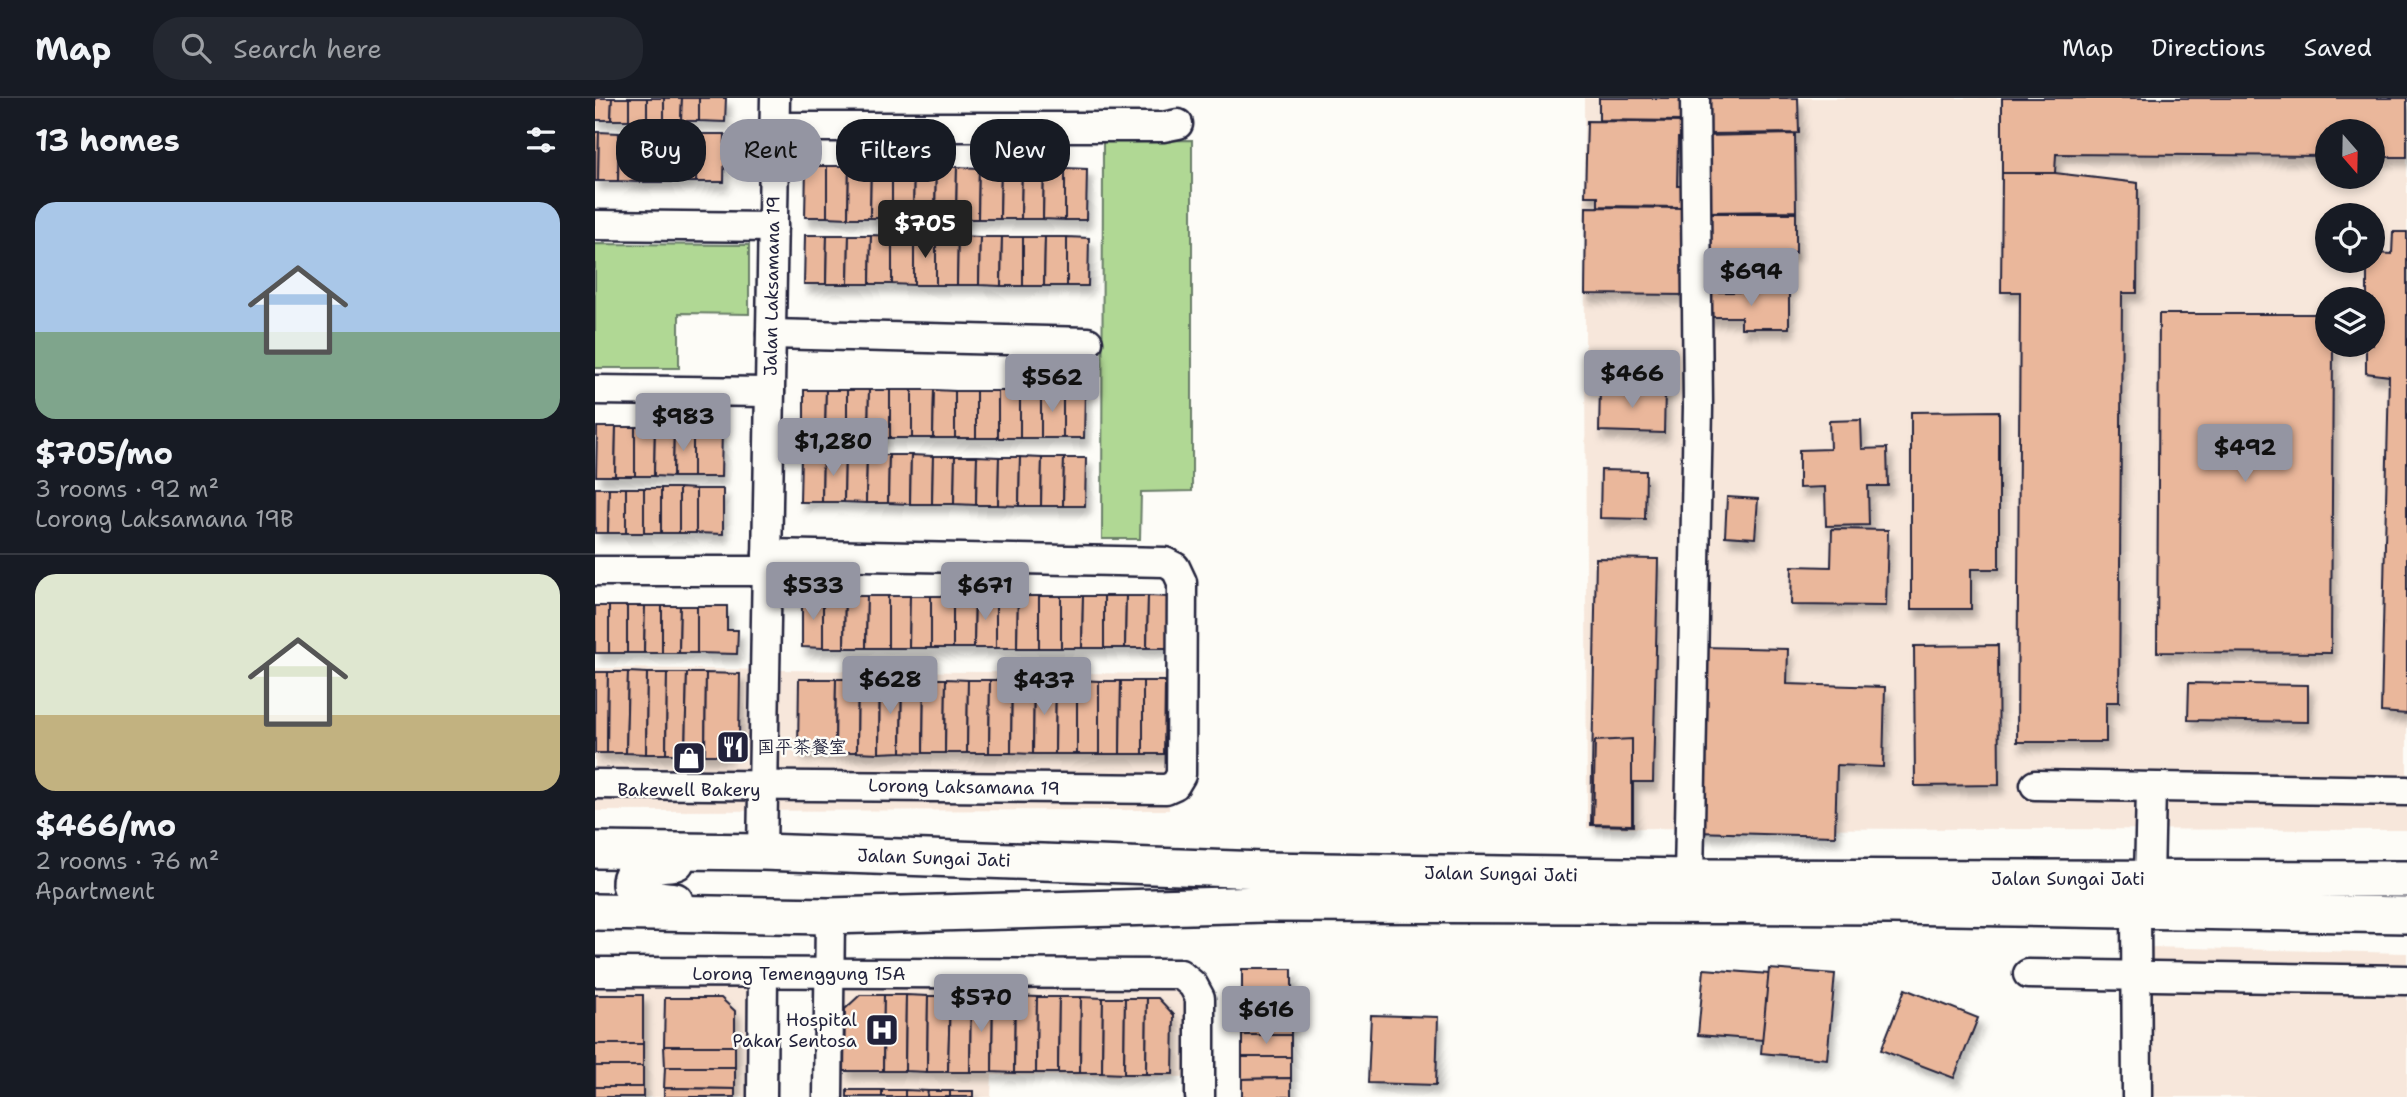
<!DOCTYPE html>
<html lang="en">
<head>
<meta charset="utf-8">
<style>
	:root { --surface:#171b24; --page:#242831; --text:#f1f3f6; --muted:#9ea1a6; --line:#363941; --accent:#9495a2 }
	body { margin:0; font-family:"Shantell Sans","LXGW WenKai TC",sans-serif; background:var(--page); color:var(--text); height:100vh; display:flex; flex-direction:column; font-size:26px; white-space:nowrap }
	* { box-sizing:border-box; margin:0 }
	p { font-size:23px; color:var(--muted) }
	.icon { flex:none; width:38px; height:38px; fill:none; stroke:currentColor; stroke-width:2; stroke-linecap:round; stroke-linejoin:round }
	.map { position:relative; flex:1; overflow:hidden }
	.details { display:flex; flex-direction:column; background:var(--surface); width:595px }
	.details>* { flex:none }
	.guide { position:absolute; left:21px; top:21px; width:665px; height:63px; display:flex; gap:14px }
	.needle { width:46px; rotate:160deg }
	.tools { position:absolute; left:1720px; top:21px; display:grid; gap:14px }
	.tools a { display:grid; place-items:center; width:70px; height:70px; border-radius:50%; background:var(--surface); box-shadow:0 4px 10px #0003; font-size:35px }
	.price { position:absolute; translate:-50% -60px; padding:0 16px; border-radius:7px; background:var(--accent); color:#111; font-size:23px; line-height:46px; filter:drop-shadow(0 2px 4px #0008) }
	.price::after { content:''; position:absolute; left:50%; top:42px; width:21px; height:16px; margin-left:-10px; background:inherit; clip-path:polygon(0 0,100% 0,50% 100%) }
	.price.selected { background:#222; color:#fff }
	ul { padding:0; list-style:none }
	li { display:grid; align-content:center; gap:14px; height:371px; padding:0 35px }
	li+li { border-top:2px solid var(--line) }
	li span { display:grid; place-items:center; height:217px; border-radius:21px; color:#555 }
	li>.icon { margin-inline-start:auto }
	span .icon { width:126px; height:126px; fill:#fffc; stroke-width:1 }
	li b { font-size:30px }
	h2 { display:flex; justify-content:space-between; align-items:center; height:84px; padding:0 35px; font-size:30px }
	.tag { padding:0 24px; border-radius:28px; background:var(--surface); box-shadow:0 4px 10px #0003; font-size:24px; line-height:63px }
	.tag.selected { background:var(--accent); color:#111 }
	header { display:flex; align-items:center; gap:42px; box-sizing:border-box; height:98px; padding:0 35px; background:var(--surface); border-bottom:2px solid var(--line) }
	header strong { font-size:33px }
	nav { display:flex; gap:38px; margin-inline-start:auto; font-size:24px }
	.search { width:490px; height:63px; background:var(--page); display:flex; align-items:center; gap:18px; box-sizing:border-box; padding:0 24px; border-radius:28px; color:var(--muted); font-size:26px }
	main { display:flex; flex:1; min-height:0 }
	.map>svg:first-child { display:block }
</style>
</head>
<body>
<header>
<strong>Map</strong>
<div class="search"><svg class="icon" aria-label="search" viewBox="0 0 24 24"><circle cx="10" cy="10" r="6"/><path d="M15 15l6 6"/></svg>Search here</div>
<nav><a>Map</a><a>Directions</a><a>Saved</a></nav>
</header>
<main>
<section class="details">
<h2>13 homes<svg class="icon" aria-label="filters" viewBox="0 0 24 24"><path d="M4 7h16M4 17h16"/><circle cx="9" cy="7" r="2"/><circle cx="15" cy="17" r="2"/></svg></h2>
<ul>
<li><span style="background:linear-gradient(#a9c7e8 60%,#7fa58c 0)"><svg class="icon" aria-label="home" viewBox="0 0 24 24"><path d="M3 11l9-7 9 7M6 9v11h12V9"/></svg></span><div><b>$705/mo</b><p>3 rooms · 92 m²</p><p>Lorong Laksamana 19B</p></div></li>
<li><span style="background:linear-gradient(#dfe7d0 65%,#c2b280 0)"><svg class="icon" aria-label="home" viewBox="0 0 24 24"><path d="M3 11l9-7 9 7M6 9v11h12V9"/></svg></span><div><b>$466/mo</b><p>2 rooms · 76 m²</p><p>Apartment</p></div></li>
</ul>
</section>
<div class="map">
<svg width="1812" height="999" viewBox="0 0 1812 999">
	<defs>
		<filter id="shadow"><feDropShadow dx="4.5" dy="8" stdDeviation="3.5" flood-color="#0004"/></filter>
	</defs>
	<rect width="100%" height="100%" fill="#fdfcf7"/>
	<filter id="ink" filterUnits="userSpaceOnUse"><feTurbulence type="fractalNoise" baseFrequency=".0143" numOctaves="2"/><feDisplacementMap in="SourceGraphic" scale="14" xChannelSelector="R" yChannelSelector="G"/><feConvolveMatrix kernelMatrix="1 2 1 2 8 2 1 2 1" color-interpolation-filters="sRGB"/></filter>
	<g filter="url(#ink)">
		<g fill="#f7e7db" fill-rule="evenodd">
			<path d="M989,0H1812V732L992,730ZM1732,33H1778V79H1732ZM1732,117H1778V163H1732ZM1732,201H1778V247H1732Z"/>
			<polygon points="0,570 577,576 574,712 0,713"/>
			<polygon points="1554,849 1812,855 1812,999 1555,999"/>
			<polygon points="0,881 160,886 158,999 0,999"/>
			<polygon points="582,884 598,902 597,979 397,977 396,999 241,999 243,885"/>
		</g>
		<g fill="#b0d894" stroke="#697d68" stroke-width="2">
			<polygon points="597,42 597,393 546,394 545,441 507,441 508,43"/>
			<polygon points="0,146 154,147 154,216 84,215 84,270 0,270"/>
		</g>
		<g fill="#eab79b" stroke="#22223b" stroke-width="2" filter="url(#shadow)">
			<polygon points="0,0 17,0 16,22 0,22"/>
			<polygon points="17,0 34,0 34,22 16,22"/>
			<polygon points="34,0 52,0 52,23 34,22"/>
			<rect x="52" y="0" width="17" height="23"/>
			<polygon points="69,0 87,0 86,23 69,23"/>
			<polygon points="87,0 104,0 104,23 86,23"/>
			<polygon points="104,0 131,0 130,24 104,23"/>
			<polygon points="1004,0 1087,0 1087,23 1004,22"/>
			<polygon points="1111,0 1203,0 1204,35 1111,36"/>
			<polygon points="1407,0 1812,0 1812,59 1778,59 1778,33 1732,33 1732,58 1461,56 1460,75 1407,75"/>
			<polygon points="992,23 1089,24 1089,40 1083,40 1082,88 1088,88 1088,109 1003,108 1003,98 990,98"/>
			<polygon points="0,34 4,34 3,83 0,83"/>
			<polygon points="4,34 24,35 23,83 3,83"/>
			<polygon points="24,35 43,35 42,84 23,83"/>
			<polygon points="43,35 63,35 62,84 42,84"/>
			<polygon points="63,35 82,35 81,84 62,84"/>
			<polygon points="82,35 102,36 101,84 81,84"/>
			<polygon points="102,36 130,36 129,84 101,84"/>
			<polygon points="1200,36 1201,113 1107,114 1106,38"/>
			<polygon points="211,68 232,68 232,119 210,119"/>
			<polygon points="232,68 254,68 253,120 232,119"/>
			<polygon points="254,68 276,69 275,120 253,120"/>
			<polygon points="276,69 297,69 297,120 275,120"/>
			<polygon points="297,69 319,69 318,120 297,120"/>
			<polygon points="319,69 341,69 340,120 318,120"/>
			<polygon points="341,69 362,69 361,121 340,120"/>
			<polygon points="362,69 384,70 383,121 361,121"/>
			<polygon points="384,70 406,70 405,121 383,121"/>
			<polygon points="406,70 427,70 426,121 405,121"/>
			<polygon points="427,70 449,70 448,121 426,121"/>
			<polygon points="449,70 470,70 470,122 448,121"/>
			<polygon points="470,70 492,71 491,122 470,122"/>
			<polygon points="1407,75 1460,75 1543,85 1542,195 1527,195 1524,604 1511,604 1511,644 1422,644 1425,194 1406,194"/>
			<polygon points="991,109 1093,110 1091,197 990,196"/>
			<rect x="1106" y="115" width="95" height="40"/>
			<polygon points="1798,134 1812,134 1812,616 1786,614 1794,278 1771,275 1771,247 1778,247 1778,201 1772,201 1772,163 1778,163 1778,155 1797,156"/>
			<polygon points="210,137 232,137 231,186 209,186"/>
			<polygon points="232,137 254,137 253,186 231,186"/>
			<polygon points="254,137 276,137 275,186 253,186"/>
			<polygon points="276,137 297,138 297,186 275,186"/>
			<polygon points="297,138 319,138 319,187 297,186"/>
			<rect x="319" y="138" width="22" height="49"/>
			<polygon points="341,138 363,138 362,187 341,187"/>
			<polygon points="363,138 385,139 384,187 362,187"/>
			<polygon points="385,139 407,139 406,188 384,187"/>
			<polygon points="407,139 428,139 428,188 406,188"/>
			<polygon points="428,139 450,139 449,188 428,188"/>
			<polygon points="450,139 472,139 472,188 449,188"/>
			<polygon points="472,139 494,140 493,188 472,188"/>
			<polygon points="1110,194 1194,194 1194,230 1146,230 1146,219 1110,219"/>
			<polygon points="1564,216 1732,216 1732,247 1738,247 1736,555 1562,554"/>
			<polygon points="1005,290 1070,291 1069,335 1004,333"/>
			<polygon points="209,292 231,292 230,339 209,339"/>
			<polygon points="231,292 252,292 252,339 230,339"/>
			<polygon points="252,292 274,292 273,340 252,339"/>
			<polygon points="274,292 295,292 295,340 273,340"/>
			<rect x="295" y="292" width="22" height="48"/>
			<polygon points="317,292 339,292 338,340 317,340"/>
			<polygon points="339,292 360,293 360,340 338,340"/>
			<rect x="360" y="293" width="21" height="47"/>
			<rect x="381" y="293" width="22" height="47"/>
			<rect x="403" y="293" width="22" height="47"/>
			<rect x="425" y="293" width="21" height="47"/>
			<rect x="446" y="293" width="22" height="47"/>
			<polygon points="468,293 490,293 489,340 468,340"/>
			<polygon points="1404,313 1404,471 1376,471 1376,511 1316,511 1316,314"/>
			<polygon points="1266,322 1267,351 1292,350 1293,388 1273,388 1274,427 1231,428 1230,389 1204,390 1204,352 1235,351 1234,323"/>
			<polygon points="2,329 21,329 20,378 1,378"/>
			<polygon points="21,329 40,329 40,378 20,378"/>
			<polygon points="40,329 60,329 59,378 40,378"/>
			<polygon points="60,329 79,330 78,379 59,378"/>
			<polygon points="79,330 98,330 98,379 78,379"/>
			<polygon points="98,330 127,330 126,379 98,379"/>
			<polygon points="206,356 228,356 227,404 205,404"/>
			<polygon points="228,356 250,356 249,404 227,404"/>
			<polygon points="250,356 272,357 271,405 249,404"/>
			<polygon points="272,357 294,357 293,405 271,405"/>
			<polygon points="294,357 316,357 315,406 293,405"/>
			<polygon points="316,357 338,358 337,406 315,406"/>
			<polygon points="338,358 360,358 359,406 337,406"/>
			<polygon points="360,358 382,358 381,407 359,406"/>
			<polygon points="382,358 404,359 403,407 381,407"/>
			<polygon points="404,359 425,359 424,408 403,407"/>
			<polygon points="425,359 447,360 446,408 424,408"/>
			<polygon points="447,360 469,360 468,408 446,408"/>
			<polygon points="469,360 491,360 490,408 468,408"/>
			<polygon points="1006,372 1051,373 1050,421 1005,420"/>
			<polygon points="0,390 14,390 13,435 0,435"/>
			<polygon points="14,390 31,390 31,435 13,435"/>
			<rect x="31" y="390" width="18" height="45"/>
			<rect x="49" y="390" width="17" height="45"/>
			<rect x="66" y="390" width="18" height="45"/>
			<polygon points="84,390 101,391 101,435 84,435"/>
			<polygon points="101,391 128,391 128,436 101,435"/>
			<polygon points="1132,399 1163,401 1160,440 1130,438"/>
			<polygon points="1237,431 1293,432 1291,508 1196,507 1197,468 1236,469"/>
			<polygon points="1001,460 1063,461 1058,684 1038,684 1038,728 996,727"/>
			<polygon points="207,498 228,498 228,550 207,549"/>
			<polygon points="228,498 250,498 249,550 228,550"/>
			<polygon points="250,498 272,498 271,550 249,550"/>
			<polygon points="272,498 293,498 293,550 271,550"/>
			<polygon points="293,498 315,498 314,550 293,550"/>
			<polygon points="315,498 336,498 336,550 314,550"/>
			<rect x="336" y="498" width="22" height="52"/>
			<polygon points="358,498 380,498 379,550 358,550"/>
			<polygon points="380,498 401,498 401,550 379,550"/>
			<polygon points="401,498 423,498 422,550 401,550"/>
			<polygon points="423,498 444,498 444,550 422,550"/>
			<rect x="444" y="498" width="22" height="52"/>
			<polygon points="466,498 488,498 487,550 466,550"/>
			<polygon points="488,498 509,498 509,550 487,550"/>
			<polygon points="509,498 531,498 530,550 509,550"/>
			<polygon points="531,498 553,498 552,550 530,550"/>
			<polygon points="553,498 574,499 574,550 552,550"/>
			<rect x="0" y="508" width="14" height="47"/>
			<rect x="14" y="508" width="18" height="47"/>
			<polygon points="32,508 50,508 49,555 32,555"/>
			<polygon points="50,508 67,508 67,555 49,555"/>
			<polygon points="67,508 85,508 84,555 67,555"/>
			<polygon points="85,508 102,508 102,555 84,555"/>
			<polygon points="102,508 132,508 132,532 143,532 142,556 102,555"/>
			<polygon points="1403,547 1404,687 1320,688 1319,548"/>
			<polygon points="1108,549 1193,551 1192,586 1290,589 1288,669 1242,667 1240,738 1101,734"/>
			<polygon points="0,574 13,574 12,655 0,655"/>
			<polygon points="13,574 33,574 31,655 12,655"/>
			<polygon points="33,574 52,575 51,656 31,655"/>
			<polygon points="52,575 72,575 71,656 51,656"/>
			<polygon points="72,575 92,575 90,656 71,656"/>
			<polygon points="92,575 111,575 110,657 90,656"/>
			<polygon points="111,575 145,576 144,640 130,657 110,657"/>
			<polygon points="204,581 241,581 240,654 203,654"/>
			<polygon points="241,581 263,581 262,654 240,654"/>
			<polygon points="263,581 285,581 284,655 262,654"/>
			<polygon points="285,581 307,581 306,654 284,655"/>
			<polygon points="307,581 329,581 328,655 306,654"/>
			<polygon points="329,581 351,581 350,655 328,655"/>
			<polygon points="351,581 373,582 372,655 350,655"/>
			<polygon points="373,582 395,582 394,655 372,655"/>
			<polygon points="395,582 417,582 416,655 394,655"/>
			<polygon points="417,582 439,582 438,656 416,655"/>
			<polygon points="439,582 461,582 460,656 438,656"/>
			<polygon points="461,582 482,582 482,656 460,656"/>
			<polygon points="482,582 504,583 504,656 482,656"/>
			<polygon points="504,583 526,583 525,656 504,656"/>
			<polygon points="526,583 548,583 548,656 525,656"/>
			<polygon points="548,583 570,583 569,656 548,656"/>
			<polygon points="1594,585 1713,587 1713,624 1593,622"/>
			<polygon points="1037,641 1037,727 998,726 1000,643"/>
			<rect x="647" y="871" width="50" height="22"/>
			<polygon points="1109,871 1174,876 1168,942 1103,937"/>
			<polygon points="1174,871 1240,876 1232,961 1166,955"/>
			<polygon points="1310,891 1383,920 1359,980 1286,952"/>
			<polygon points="647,893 697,893 696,915 647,915"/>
			<rect x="0" y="897" width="48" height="49"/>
			<polygon points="265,897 289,897 288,973 249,973 250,911"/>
			<polygon points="289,897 311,897 310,973 288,973"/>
			<polygon points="311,897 333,898 332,974 310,973"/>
			<polygon points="333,898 355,898 353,974 332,974"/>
			<polygon points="355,898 376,898 375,974 353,974"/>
			<polygon points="376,898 398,898 397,974 375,974"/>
			<polygon points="398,898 420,898 419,975 397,974"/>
			<polygon points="420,898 442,899 441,975 419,975"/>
			<polygon points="442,899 464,899 463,975 441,975"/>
			<polygon points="464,899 486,899 485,975 463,975"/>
			<polygon points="486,899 508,900 507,975 485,975"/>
			<polygon points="70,900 126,900 140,913 140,948 69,948"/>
			<polygon points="508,900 530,900 529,976 507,975"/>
			<polygon points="530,900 552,900 551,976 529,976"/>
			<polygon points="552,900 563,900 579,917 578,976 551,976"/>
			<rect x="647" y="915" width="49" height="22"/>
			<polygon points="776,917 843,919 841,987 773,985"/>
			<rect x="647" y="937" width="49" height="22"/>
			<rect x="0" y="946" width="48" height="22"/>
			<polygon points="69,948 140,948 140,969 70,969"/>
			<polygon points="647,959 696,959 696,980 647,981"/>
			<rect x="0" y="968" width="48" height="21"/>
			<polygon points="70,969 140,969 140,991 69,990"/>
			<polygon points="696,980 696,999 647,999 647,981"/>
			<rect x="0" y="989" width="48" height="10"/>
			<polygon points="69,990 140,991 140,999 69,999"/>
			<rect x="252" y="992" width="35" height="7"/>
			<rect x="287" y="992" width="23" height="7"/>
			<polygon points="310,992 333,993 332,999 310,999"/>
			<polygon points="333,993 355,993 355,999 332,999"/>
			<rect x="355" y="993" width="23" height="6"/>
		</g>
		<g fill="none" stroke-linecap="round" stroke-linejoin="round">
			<defs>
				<g id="minor">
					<polyline points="180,29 568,29 583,26"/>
					<polyline points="0,127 178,129"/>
					<polyline points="176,236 493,244"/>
					<polyline points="0,292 175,294"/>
					<polyline points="0,473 172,473"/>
					<polyline points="0,686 571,691 580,687 586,677 587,484 580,469 570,464 172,456"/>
					<polyline points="1440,687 1812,693"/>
					<polyline points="167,754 180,0"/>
					<polyline points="1094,779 1103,309 1100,0"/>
					<polyline points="1554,782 1556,690"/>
					<polyline points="1541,812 1542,999"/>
					<polyline points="0,874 585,876 598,887 605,900 605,999"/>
					<polyline points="1433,876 1812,882"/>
					<polyline points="167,999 168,876"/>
					<polyline points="233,999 235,818"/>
				</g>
				<g id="major">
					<polyline points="0,752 167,754 668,772 1094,779 1812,781"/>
					<path d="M80,803C69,801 51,801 41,795C37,793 36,790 35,786C34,765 66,767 81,764"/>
					<polyline points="0,814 235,818 670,806 1297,808 1812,817"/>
				</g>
			</defs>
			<use href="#minor" stroke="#22223b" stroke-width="33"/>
			<use href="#major" stroke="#22223b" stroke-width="40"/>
			<use href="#minor" stroke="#fdfcf7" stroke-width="28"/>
			<use href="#major" stroke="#fdfcf7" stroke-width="35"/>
		</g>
	</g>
	<defs>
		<symbol id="restaurant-square" viewBox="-11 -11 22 22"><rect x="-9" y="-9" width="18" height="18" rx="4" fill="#22223b" stroke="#fdfcf7"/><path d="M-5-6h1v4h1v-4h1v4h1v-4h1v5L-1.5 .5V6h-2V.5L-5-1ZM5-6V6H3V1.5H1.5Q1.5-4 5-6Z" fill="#fff"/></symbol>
		<symbol id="shop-square" viewBox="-11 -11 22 22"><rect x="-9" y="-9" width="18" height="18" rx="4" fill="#22223b" stroke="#fdfcf7"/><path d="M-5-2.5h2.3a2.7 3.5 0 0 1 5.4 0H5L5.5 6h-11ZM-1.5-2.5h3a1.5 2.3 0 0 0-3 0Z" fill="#fff"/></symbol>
		<symbol id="hospital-square" viewBox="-11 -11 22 22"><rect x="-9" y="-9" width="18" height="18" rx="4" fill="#22223b" stroke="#fdfcf7"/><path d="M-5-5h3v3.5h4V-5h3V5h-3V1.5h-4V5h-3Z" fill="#fff"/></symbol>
	</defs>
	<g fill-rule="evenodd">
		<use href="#restaurant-square" x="119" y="630" width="38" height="38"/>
		<use href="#shop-square" x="75" y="641" width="38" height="38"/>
		<use href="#hospital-square" x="268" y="913" width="38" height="38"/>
	</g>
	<g text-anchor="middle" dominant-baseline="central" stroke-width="5" stroke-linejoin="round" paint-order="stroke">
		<g font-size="18" fill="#22223b" stroke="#fdfcf7">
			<text transform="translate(177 188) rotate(-89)">Jalan Laksamana 19</text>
			<text transform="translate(369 689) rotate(1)">Lorong Laksamana 19</text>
			<text transform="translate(339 760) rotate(2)">Jalan Sungai Jati</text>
			<text transform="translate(906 776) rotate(1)">Jalan Sungai Jati</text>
			<text x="1473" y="781">Jalan Sungai Jati</text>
			<text x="204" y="876">Lorong Temenggung 15A</text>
		</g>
		<g font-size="18" fill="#22223b" stroke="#fdfcf7" text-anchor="start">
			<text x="162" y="649">国平茶餐室</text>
			<text x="94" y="692" text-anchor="middle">Bakewell Bakery</text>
			<text x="262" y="922" text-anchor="end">Hospital<tspan x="262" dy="21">Pakar Sentosa</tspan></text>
		</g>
	</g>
</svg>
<div class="tools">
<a><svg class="needle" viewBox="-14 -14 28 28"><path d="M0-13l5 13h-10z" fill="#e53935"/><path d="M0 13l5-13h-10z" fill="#9ea1a6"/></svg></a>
<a><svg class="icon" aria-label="locate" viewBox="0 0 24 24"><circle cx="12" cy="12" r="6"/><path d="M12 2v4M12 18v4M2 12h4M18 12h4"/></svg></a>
<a><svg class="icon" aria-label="layers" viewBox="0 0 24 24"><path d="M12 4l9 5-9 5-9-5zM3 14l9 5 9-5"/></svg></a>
</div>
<b class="price selected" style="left:330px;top:162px">$705</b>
<b class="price" style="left:1156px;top:210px">$694</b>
<b class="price" style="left:1037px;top:312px">$466</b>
<b class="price" style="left:457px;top:316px">$562</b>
<b class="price" style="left:88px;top:355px">$983</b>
<b class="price" style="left:238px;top:380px">$1,280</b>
<b class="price" style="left:1650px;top:386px">$492</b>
<b class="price" style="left:218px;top:524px">$533</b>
<b class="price" style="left:390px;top:524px">$671</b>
<b class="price" style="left:295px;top:618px">$628</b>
<b class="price" style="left:449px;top:619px">$437</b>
<b class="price" style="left:386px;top:936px">$570</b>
<b class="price" style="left:671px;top:948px">$616</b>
<div class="guide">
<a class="tag">Buy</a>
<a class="tag selected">Rent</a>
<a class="tag">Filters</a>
<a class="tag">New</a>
</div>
</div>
</main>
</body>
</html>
